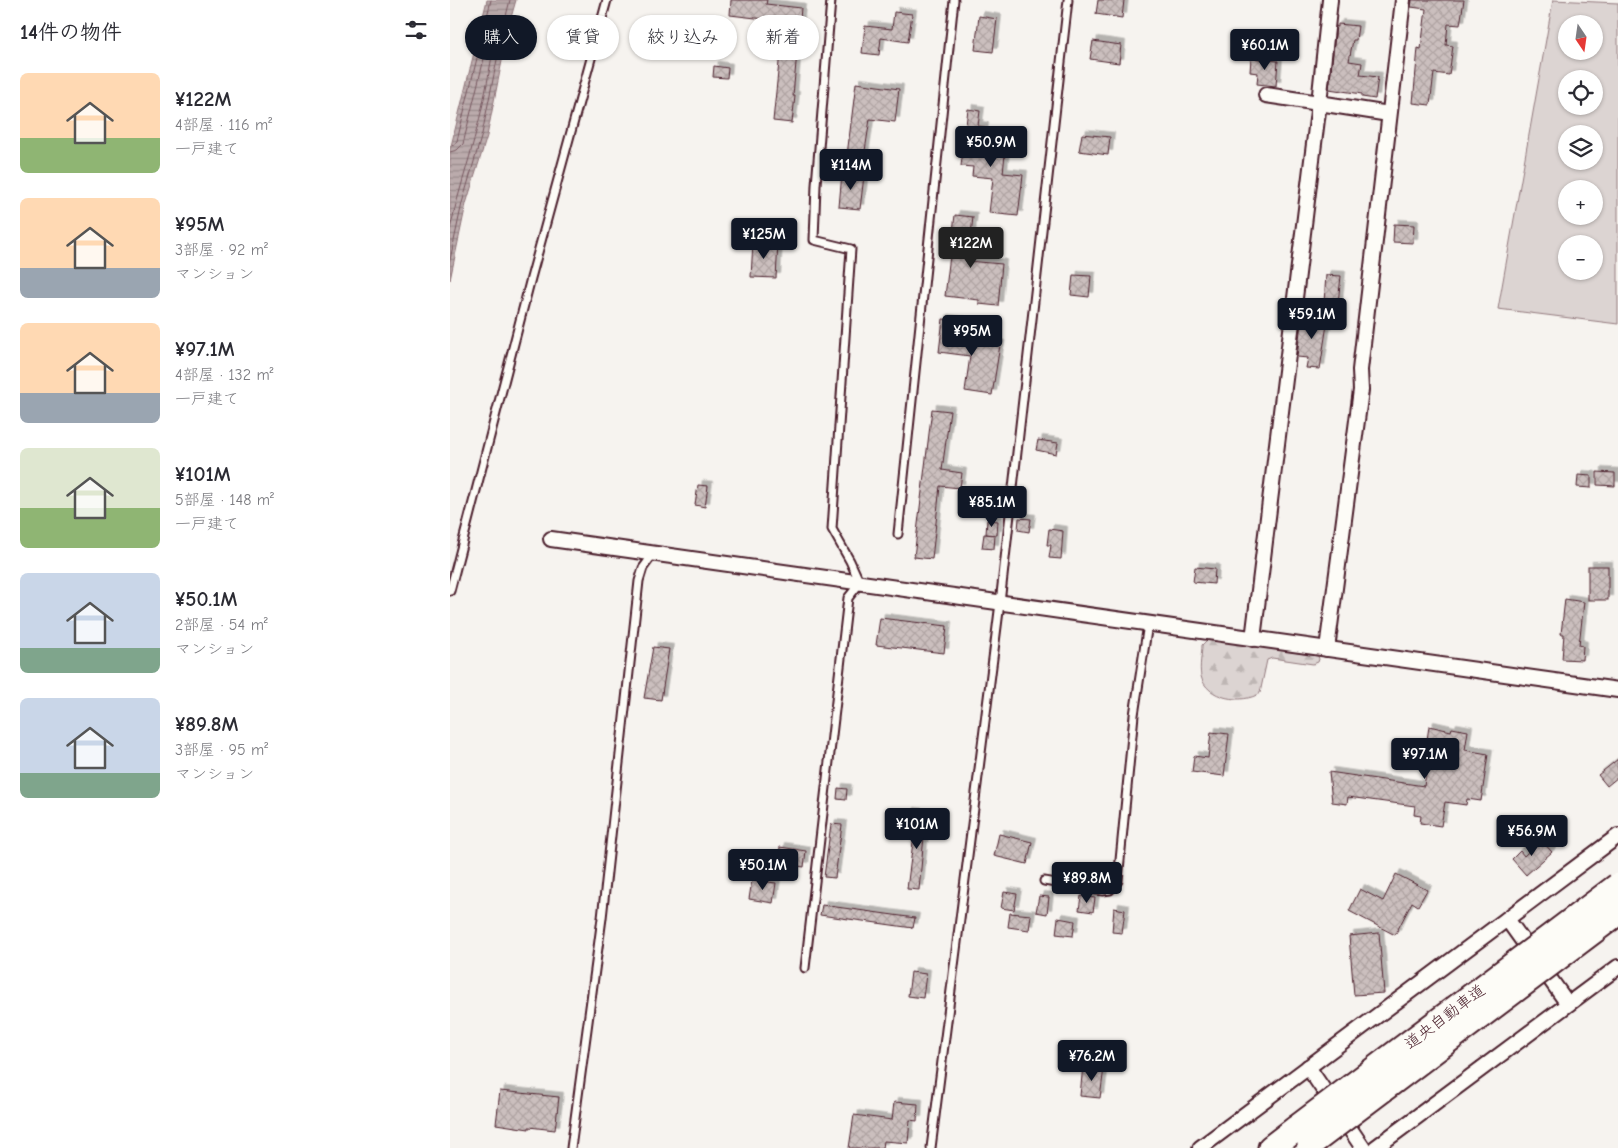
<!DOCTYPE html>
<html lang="ja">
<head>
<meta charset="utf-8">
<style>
	:root { --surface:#fff; --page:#f2f2f3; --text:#2b2b33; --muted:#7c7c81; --accent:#111827 }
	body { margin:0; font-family:"Comic Neue","Klee One",sans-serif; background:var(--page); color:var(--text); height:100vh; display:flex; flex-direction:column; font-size:19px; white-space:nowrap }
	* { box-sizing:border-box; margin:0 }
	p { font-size:16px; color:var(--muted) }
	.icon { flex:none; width:28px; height:28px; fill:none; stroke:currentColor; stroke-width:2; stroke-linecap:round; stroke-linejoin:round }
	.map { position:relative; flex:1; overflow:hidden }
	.side { display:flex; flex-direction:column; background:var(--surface); width:450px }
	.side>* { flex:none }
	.hud { position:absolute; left:15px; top:15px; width:475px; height:45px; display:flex; gap:10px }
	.needle { width:32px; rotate:167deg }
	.controls { position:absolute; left:1108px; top:15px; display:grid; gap:10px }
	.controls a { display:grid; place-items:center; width:45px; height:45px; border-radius:50%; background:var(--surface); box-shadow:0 1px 4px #0004; font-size:25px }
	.price { position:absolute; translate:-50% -42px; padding:0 11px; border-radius:5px; background:var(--accent); color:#fff; font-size:16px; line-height:32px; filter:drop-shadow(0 1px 2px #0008) }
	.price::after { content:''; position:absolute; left:50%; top:30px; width:15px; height:11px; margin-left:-8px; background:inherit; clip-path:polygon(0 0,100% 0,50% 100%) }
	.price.active { background:#222; color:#fff }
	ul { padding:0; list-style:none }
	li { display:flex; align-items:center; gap:15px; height:125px; padding:0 20px }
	li span { display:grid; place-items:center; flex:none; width:140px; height:100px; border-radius:8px; color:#555 }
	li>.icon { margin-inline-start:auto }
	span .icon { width:60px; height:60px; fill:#fffc; stroke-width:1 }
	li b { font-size:21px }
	h2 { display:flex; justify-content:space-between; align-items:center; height:60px; padding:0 20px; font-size:21px }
	.chip { padding:0 18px; border-radius:22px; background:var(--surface); box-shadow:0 1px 4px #0004; font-size:18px; line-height:45px }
	.chip.active { background:var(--accent); color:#fff }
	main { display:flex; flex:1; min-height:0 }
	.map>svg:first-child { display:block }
</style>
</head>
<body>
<main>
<section class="side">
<h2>14件の物件<svg class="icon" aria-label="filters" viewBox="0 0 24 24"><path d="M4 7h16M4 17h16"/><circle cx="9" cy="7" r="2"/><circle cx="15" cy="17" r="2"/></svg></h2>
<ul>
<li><span style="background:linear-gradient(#ffd9b3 65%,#8fb573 0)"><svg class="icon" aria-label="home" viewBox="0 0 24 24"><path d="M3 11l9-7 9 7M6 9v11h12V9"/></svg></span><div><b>¥122M</b><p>4部屋 · 116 m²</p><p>一戸建て</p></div></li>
<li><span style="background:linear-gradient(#ffd9b3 70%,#9aa5b1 0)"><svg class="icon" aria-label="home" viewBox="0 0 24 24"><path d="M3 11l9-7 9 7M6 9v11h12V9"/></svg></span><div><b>¥95M</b><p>3部屋 · 92 m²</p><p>マンション</p></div></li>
<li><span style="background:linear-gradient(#ffd9b3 70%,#9aa5b1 0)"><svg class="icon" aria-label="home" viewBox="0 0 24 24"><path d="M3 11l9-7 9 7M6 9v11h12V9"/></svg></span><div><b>¥97.1M</b><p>4部屋 · 132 m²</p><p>一戸建て</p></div></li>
<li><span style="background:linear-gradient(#dfe7d0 60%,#8fb573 0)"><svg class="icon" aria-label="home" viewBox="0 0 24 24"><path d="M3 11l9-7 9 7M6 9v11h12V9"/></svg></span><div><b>¥101M</b><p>5部屋 · 148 m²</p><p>一戸建て</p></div></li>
<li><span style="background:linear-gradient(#c9d6e8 75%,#7fa58c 0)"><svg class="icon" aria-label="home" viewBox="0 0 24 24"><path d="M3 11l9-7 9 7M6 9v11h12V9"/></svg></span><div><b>¥50.1M</b><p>2部屋 · 54 m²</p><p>マンション</p></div></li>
<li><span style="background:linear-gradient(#c9d6e8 75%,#7fa58c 0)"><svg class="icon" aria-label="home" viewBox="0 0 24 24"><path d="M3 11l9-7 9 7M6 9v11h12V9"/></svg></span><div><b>¥89.8M</b><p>3部屋 · 95 m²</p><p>マンション</p></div></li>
</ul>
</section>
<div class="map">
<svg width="1168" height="1148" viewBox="0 0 1168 1148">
	<defs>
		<pattern id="forest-firs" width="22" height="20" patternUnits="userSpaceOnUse" patternTransform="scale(1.25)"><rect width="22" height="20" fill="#dcd4d2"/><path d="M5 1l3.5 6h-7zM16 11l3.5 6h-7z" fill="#beb6b4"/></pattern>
		<pattern id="water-rules" width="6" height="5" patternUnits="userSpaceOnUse" patternTransform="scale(1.25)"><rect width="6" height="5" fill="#bbabac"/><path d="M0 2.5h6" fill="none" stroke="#9a8b8c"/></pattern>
		<pattern id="building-cross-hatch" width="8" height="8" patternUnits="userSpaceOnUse" patternTransform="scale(1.25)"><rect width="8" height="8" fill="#cbbfbe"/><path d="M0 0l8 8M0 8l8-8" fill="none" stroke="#b0a4a3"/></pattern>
		<filter id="shadow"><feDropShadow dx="4.5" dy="-4.5" stdDeviation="0" flood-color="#0004"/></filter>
	</defs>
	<rect width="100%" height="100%" fill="#f6f3ef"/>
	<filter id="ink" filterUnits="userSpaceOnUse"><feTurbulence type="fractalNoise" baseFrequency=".02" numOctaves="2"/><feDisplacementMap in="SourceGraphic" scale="10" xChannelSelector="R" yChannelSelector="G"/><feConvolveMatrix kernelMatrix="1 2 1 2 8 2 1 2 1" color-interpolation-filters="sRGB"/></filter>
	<g filter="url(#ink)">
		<path fill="#dcd4d2" stroke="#937a7e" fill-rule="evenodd" d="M1103,0L1168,3V324L1048,309ZM1116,24H1144V51H1116ZM1116,79H1144V106H1116ZM1116,134H1144V161H1116ZM1116,189H1144V216H1116ZM1116,244H1144V271H1116Z"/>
		<path fill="url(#forest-firs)" stroke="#937a7e" d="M758,639L868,656L869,659L868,662L863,664L822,658L817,660L810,693C793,705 756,699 751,676C749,666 752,654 752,645Z"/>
		<polygon fill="url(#water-rules)" stroke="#8e7378" points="37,0 66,0 60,21 37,136 16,204 0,280 0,150"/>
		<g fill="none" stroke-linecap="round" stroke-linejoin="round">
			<g stroke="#77575f" stroke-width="1">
				<polyline points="0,146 4,145 7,141 41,0"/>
				<path d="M0,152L7,150L13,144L43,22L46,20L48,23C41,59 36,96 26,132C18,165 7,196 0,229"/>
				<polyline points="0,260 12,203 32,134 55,20 60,0"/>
			</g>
		</g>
		<g fill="url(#building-cross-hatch)" stroke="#4a1f2b" filter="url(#shadow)">
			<polygon points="281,0 317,0 316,4 351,8 343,96 345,96 342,123 323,121 332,33 330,33 331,21 280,15"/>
			<polygon points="648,0 674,0 672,18 646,14"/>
			<polygon points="962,0 1014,0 1010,25 998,24 996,45 1003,46 999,75 984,73 980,105 963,103 968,48 971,49 976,9 961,7"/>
			<polygon points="444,12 462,14 458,42 431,38 429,55 412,53 415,26 442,29"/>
			<polygon points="529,16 547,19 543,52 525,50"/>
			<polygon points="888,24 908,26 906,40 903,40 899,61 912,63 910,75 928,77 925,99 912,97 912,94 879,89 886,26 888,27"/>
			<polygon points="643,41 671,45 669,63 640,59"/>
			<polygon points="801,58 828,61 826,86 807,84 808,73 800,72"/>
			<polygon points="264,66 278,68 277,78 263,77"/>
			<polygon points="406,83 449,89 445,122 420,119 414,157 397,155"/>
			<polygon points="518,109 530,111 528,126 534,127 532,143 556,145 553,173 573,175 568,216 539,213 543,178 522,176 523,167 511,166"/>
			<polygon points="632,134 660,137 658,155 629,151"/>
			<polygon points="392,173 414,176 410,209 389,207"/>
			<polygon points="505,215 523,217 518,261 552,264 548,306 529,304 529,300 495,296"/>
			<polygon points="944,224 964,225 963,243 943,242"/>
			<polygon points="303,242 328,243 326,278 301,277"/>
			<polygon points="623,275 641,276 639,297 621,295"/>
			<polygon points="876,275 891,276 888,303 874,302"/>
			<polygon points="852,314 878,318 870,369 856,368 858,358 847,357"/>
			<polygon points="493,319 511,321 509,338 550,345 542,395 515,391 520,356 489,352"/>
			<polygon points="482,409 500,411 492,470 512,473 510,488 490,486 482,559 464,557"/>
			<polygon points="588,440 608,443 606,454 586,450"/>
			<polygon points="1147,472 1165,473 1165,486 1147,485"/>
			<polygon points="1128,475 1141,476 1141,488 1127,487"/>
			<polygon points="248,485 258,486 255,507 245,505"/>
			<polygon points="514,493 526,495 524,508 512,507"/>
			<polygon points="569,518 581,519 579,532 568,530"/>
			<polygon points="537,520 548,521 547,535 536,534"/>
			<polygon points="599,529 613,531 611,559 599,558 601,545 597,545"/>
			<polygon points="534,534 545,535 544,549 532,548"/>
			<rect x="1138" y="566" width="20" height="34"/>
			<polygon points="745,567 765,569 764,584 743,582"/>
			<polygon points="1115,599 1134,602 1129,645 1133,646 1132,660 1112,659 1114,634 1111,634"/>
			<polygon points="430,618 497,626 494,653 426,645"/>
			<polygon points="203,647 219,649 211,700 194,698"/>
			<polygon points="979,726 1001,731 1002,728 1018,731 1015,750 1038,754 1031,801 1017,799 1016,805 995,802 991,826 970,823 971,816 964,815 965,806 898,797 897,804 882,802 879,772 974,786 981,740 977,740"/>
			<polygon points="761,732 779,734 774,776 742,772 744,756 758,758"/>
			<polygon points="1168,759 1168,777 1157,786 1148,775"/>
			<polygon points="388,788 397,789 396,800 387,799"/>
			<polygon points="460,812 476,814 469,890 457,889 465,826 458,825"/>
			<polygon points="381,824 392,825 385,878 374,877"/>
			<polygon points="549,834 582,842 577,864 544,856"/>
			<polygon points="1091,840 1102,852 1076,875 1062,859 1070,851 1074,856"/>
			<polygon points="330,847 356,851 354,867 328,863"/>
			<polygon points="946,874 977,890 968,906 962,902 945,935 899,911 910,889 933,901"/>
			<polygon points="302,880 326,883 323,903 299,899"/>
			<polygon points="554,892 567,894 564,910 551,908"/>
			<polygon points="589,896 599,897 597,914 586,912"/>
			<polygon points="631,896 645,898 643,912 629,910"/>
			<polygon points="372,905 465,918 463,928 370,915"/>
			<polygon points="664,908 675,910 672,933 662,932"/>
			<polygon points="560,913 581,915 579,930 558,927"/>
			<polygon points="608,918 625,921 623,936 606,934"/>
			<polygon points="929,933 934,993 904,995 899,936"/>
			<polygon points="461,972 476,974 473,998 458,996"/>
			<polygon points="633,1065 654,1068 650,1098 630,1096"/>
			<polygon points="50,1091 109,1097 105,1130 79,1127 79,1129 46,1124"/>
			<polygon points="444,1102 468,1104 467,1121 460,1120 458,1143 434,1141 433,1148 399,1148 404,1115 442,1120"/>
		</g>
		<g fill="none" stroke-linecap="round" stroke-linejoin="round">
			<defs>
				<g id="service">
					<polyline points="448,534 504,0"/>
					<polyline points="0,591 81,278 157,0"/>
					<polyline points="594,881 653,891 660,890 668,881 684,715 698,624"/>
					<polyline points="355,968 398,598 410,583 400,561 382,529 401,249 364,240 366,185 381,0"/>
					<polyline points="121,1148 152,918 189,581 193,568 204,553"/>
					<polyline points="481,1148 550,603 618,0"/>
				</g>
				<g id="minor">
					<polyline points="880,0 869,103 939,114"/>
					<polyline points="101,539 1168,690"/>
					<polyline points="803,639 869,103 816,95"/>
					<polyline points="877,649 911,390 910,370 953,0"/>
					<polyline points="1057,919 1118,1004"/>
					<polyline points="858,1067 913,1148"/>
					<polyline points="750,1148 1168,836"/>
					<polyline points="925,1148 1168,967"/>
				</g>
				<polyline id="motorway" points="821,1148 847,1128"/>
			</defs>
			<use href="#service" stroke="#4a1f2b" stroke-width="11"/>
			<use href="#minor" stroke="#4a1f2b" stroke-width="18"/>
			<use href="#motorway" stroke="#4a1f2b" stroke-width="29"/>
			<use href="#service" stroke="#fdfcf7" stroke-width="7"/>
			<use href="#minor" stroke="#fdfcf7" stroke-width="14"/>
			<use href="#motorway" stroke="#fdfcf7" stroke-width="25"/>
			<defs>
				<g id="motorway-bridge">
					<polyline points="847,1128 1168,886"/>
					<polyline points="860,1144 1168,912"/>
				</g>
			</defs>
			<use href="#motorway-bridge" stroke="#4a1f2b" stroke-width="29" stroke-linecap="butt"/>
			<use href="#motorway-bridge" stroke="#fdfcf7" stroke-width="25"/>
		</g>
	</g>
	<g text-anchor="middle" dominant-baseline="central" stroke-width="4" stroke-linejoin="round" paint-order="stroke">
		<g font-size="16" fill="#4a1f2b" stroke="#fdfcf7">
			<text transform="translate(995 1017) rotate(-37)">道央自動車道</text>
		</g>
	</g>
</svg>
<div class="controls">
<a><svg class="needle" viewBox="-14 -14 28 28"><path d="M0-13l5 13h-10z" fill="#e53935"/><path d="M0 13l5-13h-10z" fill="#7c7c81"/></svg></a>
<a><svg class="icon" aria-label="locate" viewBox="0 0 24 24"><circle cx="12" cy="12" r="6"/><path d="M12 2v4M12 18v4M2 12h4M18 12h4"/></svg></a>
<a><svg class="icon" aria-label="layers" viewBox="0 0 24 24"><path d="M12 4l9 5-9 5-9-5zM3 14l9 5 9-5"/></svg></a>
<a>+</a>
<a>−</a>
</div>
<b class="price" style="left:815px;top:71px">¥60.1M</b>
<b class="price" style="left:541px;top:168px">¥50.9M</b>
<b class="price" style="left:401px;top:191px">¥114M</b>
<b class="price" style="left:314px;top:260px">¥125M</b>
<b class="price active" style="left:521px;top:269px">¥122M</b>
<b class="price" style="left:862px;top:340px">¥59.1M</b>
<b class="price" style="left:522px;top:357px">¥95M</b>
<b class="price" style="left:542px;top:528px">¥85.1M</b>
<b class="price" style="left:975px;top:780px">¥97.1M</b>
<b class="price" style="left:467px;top:850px">¥101M</b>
<b class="price" style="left:1082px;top:857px">¥56.9M</b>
<b class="price" style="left:313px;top:891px">¥50.1M</b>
<b class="price" style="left:637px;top:904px">¥89.8M</b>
<b class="price" style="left:642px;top:1082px">¥76.2M</b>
<div class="hud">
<a class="chip active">購入</a>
<a class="chip">賃貸</a>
<a class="chip">絞り込み</a>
<a class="chip">新着</a>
</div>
</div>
</main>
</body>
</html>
